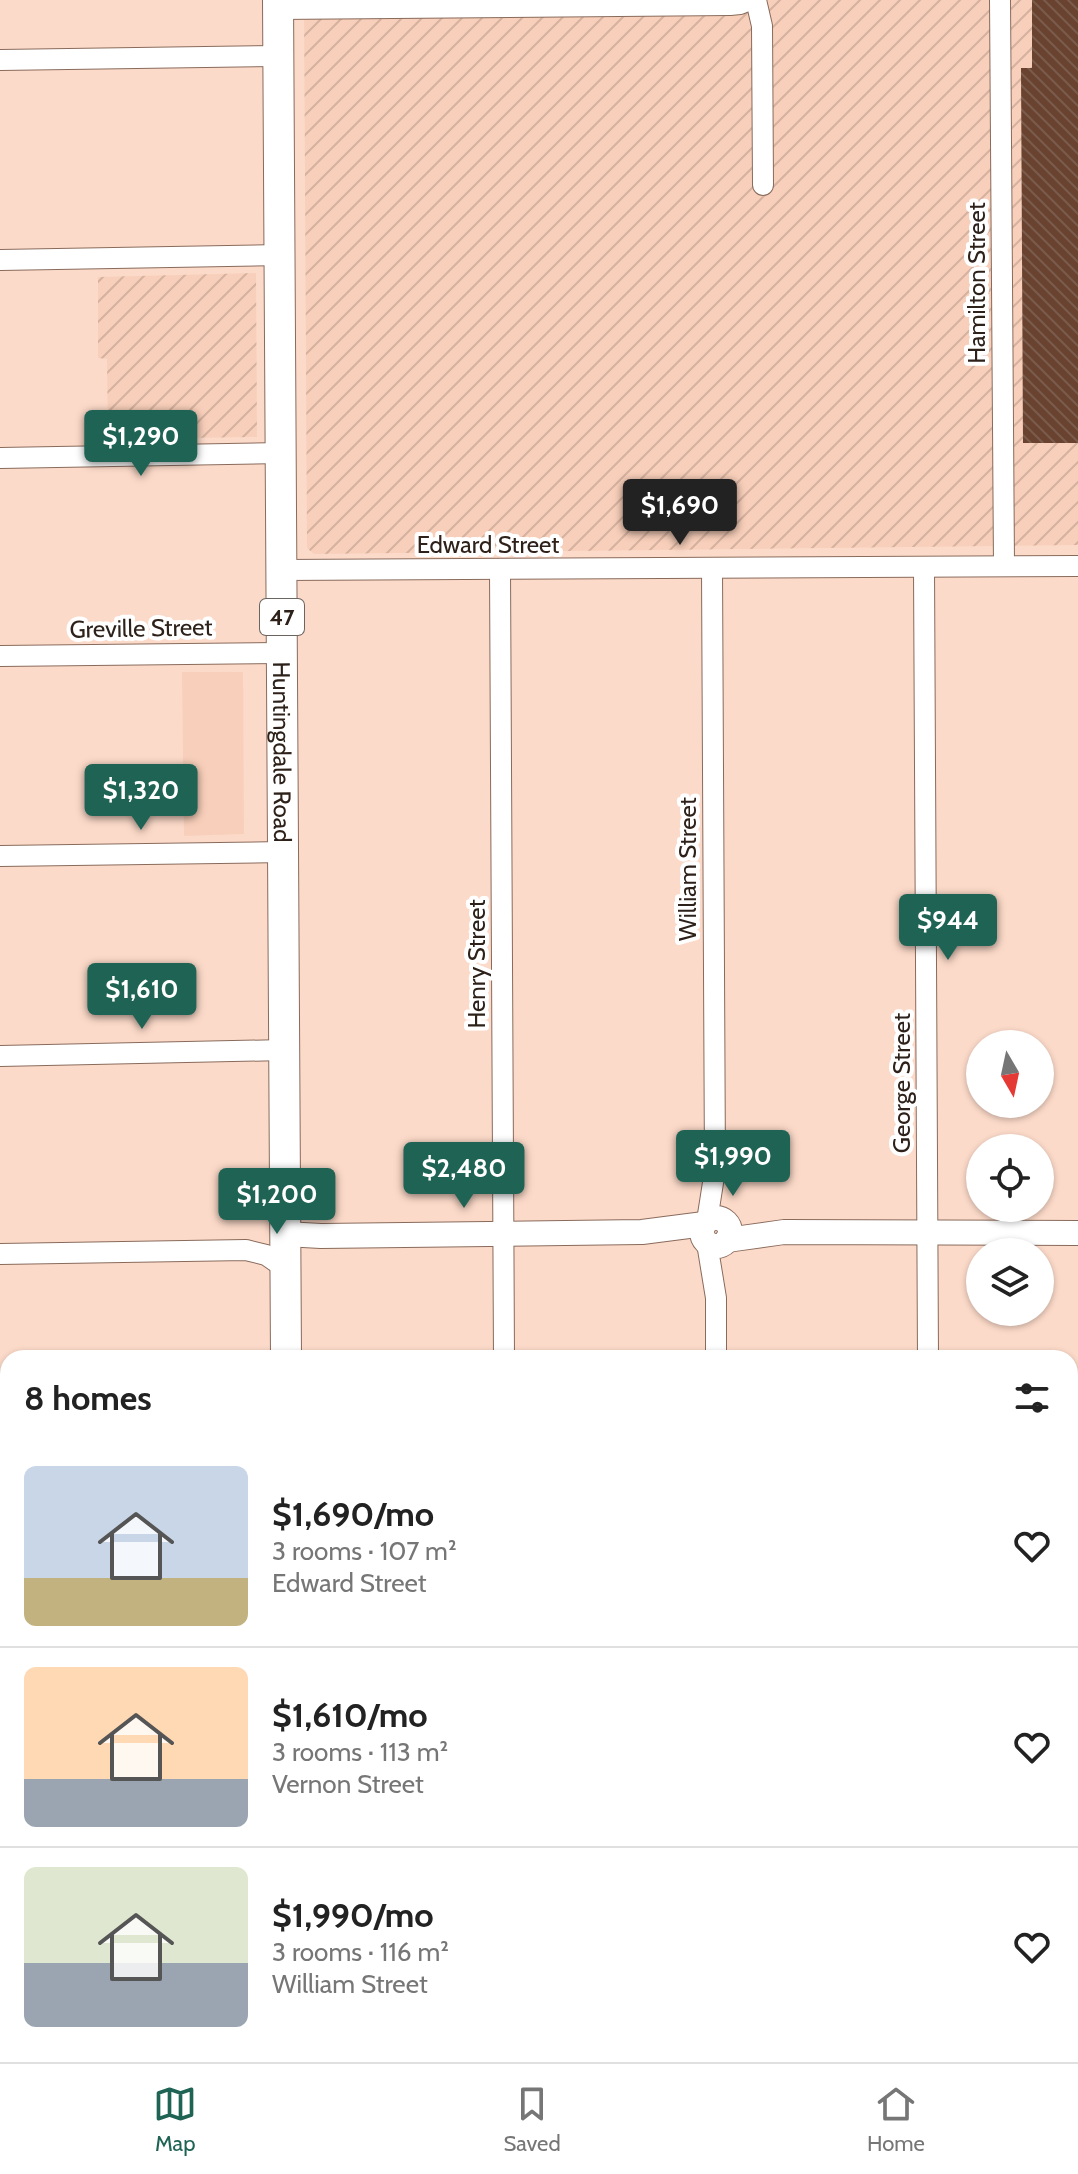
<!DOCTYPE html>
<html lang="en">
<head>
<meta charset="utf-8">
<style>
	:root { --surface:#fff; --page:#f2f2f2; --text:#222; --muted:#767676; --line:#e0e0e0; --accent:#1e6354 }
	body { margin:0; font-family:Cabin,sans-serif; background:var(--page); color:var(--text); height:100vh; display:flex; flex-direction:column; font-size:30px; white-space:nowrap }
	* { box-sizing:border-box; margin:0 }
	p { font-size:26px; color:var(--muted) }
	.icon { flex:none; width:44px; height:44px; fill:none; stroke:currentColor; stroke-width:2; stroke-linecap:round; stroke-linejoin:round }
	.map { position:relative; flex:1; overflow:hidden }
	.drawer { position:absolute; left:0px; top:1350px; width:1078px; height:712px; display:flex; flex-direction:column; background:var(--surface); border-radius:24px 24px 0 0; box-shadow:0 2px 6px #0004 }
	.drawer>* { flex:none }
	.needle { width:52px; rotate:171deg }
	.controls { position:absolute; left:966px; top:1030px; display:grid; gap:16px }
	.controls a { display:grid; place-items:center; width:88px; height:88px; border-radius:50%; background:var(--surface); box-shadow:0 2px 6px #0004; font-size:40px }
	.price { position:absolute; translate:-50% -68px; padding:0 18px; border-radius:8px; background:var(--accent); color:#fff; font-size:26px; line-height:52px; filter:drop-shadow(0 2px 4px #0008) }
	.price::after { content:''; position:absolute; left:50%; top:48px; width:24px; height:18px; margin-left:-12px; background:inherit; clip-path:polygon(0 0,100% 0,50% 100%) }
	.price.selected { background:#222; color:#fff }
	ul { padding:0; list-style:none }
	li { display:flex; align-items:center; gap:24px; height:200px; padding:0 24px }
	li+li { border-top:2px solid var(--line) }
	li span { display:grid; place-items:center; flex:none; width:224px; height:160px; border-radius:12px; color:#555 }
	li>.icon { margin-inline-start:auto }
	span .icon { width:96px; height:96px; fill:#fffc; stroke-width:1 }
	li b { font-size:34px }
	h2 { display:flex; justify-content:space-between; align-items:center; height:96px; padding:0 24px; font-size:34px }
	.dock { display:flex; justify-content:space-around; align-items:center; height:112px; border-top:2px solid var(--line); background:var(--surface); font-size:22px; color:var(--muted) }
	.dock a { display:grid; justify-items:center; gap:4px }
	.dock .selected { color:var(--accent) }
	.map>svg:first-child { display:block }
</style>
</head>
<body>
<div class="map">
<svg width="1078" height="2062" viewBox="0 0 1078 2062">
	<defs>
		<pattern id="industrial-furrows" width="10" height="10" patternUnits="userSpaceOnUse" patternTransform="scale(2)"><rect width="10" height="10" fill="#f8cfba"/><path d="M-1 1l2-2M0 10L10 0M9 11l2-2" fill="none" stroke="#d5b19f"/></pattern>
		<pattern id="building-back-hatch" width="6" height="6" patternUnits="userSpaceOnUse" patternTransform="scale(2)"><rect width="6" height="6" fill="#694330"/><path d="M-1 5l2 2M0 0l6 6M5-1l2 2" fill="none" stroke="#7a5b4c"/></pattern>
	</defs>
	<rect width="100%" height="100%" fill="#fcdac9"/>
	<polygon fill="#f8cfba" points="182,672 243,672 244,834 184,836"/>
	<g fill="url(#industrial-furrows)">
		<polygon points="304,0 1078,0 1078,545 314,554 307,548"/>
		<polygon points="256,273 257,437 108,439 107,359 98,358 98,277"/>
	</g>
	<polygon fill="url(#building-back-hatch)" points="1032,0 1078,0 1078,443 1023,443 1021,68 1032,68"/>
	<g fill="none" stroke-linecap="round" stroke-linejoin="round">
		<defs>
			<g id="minor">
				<polyline points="756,0 762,26 763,185"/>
				<polyline points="1000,0 1004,566"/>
				<polyline points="278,9 730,5 740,4 750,0"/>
				<polyline points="0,60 279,56"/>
				<polyline points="0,260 280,255"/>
				<polyline points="0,458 281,453"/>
				<polyline points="924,568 928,1358"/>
				<polyline points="282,570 1078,566"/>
				<polyline points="500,570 504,1358"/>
				<polyline points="0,656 282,653"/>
				<polyline points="0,856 283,852"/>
				<polyline points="0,1056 284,1050"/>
				<polyline points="707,1221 715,1170 712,569"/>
				<polyline points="707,1243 716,1298 716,1358"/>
				<polyline points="0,1254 246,1250 266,1255 285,1268"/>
				<polyline points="0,1453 8,1453"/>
				<polyline points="0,1554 8,1559"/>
				<polyline points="0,1782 8,1787"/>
				<polyline points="0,1907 8,1911"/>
				<polyline points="264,2054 279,2062"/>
				<polyline points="491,2054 504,2062"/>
			</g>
			<g id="tertiary">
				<circle cx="716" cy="1232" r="14"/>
				<polyline points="285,1234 321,1236 642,1232 704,1224"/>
				<polyline points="727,1240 784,1232 1078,1233"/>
				<polyline points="1070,1994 1078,1994"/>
			</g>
			<g id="primary">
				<path id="s1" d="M278,0L286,1358"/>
				<polyline points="283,2054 284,2062"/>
				<polyline points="312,2054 312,2062"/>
			</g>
			<g id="trunk">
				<polyline points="0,1821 8,1826"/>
				<polyline points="0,1871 8,1875"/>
				<polyline points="332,2054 347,2062"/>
				<polyline points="420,2054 434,2062"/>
			</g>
		</defs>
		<use href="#minor" stroke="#896b5c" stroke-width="22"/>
		<use href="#tertiary" stroke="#896b5c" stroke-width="26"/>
		<use href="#primary" stroke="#896b5c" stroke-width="32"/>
		<use href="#trunk" stroke="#896b5c" stroke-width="34"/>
		<use href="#minor" stroke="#fff" stroke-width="20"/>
		<use href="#tertiary" stroke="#fff" stroke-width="24"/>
		<use href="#primary" stroke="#fff" stroke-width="30"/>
		<use href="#trunk" stroke="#fff" stroke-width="32"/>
	</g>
	<g text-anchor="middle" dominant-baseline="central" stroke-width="8" stroke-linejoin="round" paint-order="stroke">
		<rect fill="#fff" stroke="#6c645f" stroke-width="2" x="260" y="599" width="44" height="36" rx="6"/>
		<g font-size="22" font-weight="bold" fill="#2d211a">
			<text x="282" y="617">47</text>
		</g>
		<g font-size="24" fill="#2d211a" stroke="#fff">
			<text transform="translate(976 283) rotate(-90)">Hamilton Street</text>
			<text x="488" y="544">Edward Street</text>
			<text transform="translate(141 628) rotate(-1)">Greville Street</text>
			<text stroke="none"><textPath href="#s1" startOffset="752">Huntingdale Road</textPath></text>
			<text transform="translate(687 869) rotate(-90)">William Street</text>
			<text transform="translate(476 964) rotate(-90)">Henry Street</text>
			<text transform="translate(901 1083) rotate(-90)">George Street</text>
		</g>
	</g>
</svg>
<div class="controls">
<a><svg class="needle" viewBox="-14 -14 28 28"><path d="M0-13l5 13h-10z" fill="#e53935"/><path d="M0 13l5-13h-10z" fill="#767676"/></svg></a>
<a><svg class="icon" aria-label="locate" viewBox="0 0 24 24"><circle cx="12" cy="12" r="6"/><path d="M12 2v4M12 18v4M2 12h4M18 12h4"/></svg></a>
<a><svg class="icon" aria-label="layers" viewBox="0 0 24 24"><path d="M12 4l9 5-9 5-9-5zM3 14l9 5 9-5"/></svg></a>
</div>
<b class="price" style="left:141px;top:478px">$1,290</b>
<b class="price selected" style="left:680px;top:547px">$1,690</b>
<b class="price" style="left:141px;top:832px">$1,320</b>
<b class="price" style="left:948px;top:962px">$944</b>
<b class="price" style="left:142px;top:1031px">$1,610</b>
<b class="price" style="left:733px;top:1198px">$1,990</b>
<b class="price" style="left:464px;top:1210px">$2,480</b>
<b class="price" style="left:277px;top:1236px">$1,200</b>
<section class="drawer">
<h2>8 homes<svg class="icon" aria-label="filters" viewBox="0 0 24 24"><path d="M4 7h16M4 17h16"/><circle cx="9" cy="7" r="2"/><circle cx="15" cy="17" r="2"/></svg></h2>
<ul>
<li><span style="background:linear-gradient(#c9d6e8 70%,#c2b280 0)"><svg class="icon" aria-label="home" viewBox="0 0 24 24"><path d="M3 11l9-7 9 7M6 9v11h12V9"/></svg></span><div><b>$1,690/mo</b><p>3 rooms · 107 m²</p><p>Edward Street</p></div><svg class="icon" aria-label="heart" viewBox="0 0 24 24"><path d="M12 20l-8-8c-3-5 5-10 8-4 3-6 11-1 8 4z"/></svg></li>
<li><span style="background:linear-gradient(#ffd9b3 70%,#9aa5b1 0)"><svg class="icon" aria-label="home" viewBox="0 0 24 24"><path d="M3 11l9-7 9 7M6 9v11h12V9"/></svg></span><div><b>$1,610/mo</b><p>3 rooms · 113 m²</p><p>Vernon Street</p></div><svg class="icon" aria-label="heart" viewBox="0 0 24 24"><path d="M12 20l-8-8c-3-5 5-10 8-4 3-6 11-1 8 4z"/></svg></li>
<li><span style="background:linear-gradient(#dfe7d0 60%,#9aa5b1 0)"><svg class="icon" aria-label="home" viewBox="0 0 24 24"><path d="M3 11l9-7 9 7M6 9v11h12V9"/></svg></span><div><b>$1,990/mo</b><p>3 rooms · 116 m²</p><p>William Street</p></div><svg class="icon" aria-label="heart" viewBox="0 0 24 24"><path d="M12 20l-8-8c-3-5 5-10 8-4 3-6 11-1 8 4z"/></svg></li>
</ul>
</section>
</div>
<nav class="dock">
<a class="selected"><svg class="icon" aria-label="map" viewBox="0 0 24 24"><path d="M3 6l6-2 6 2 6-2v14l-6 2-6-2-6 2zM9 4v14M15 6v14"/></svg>Map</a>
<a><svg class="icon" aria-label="saved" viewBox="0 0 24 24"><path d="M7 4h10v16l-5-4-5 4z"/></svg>Saved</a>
<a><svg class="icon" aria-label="home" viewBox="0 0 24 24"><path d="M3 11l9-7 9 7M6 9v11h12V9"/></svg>Home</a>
</nav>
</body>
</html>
